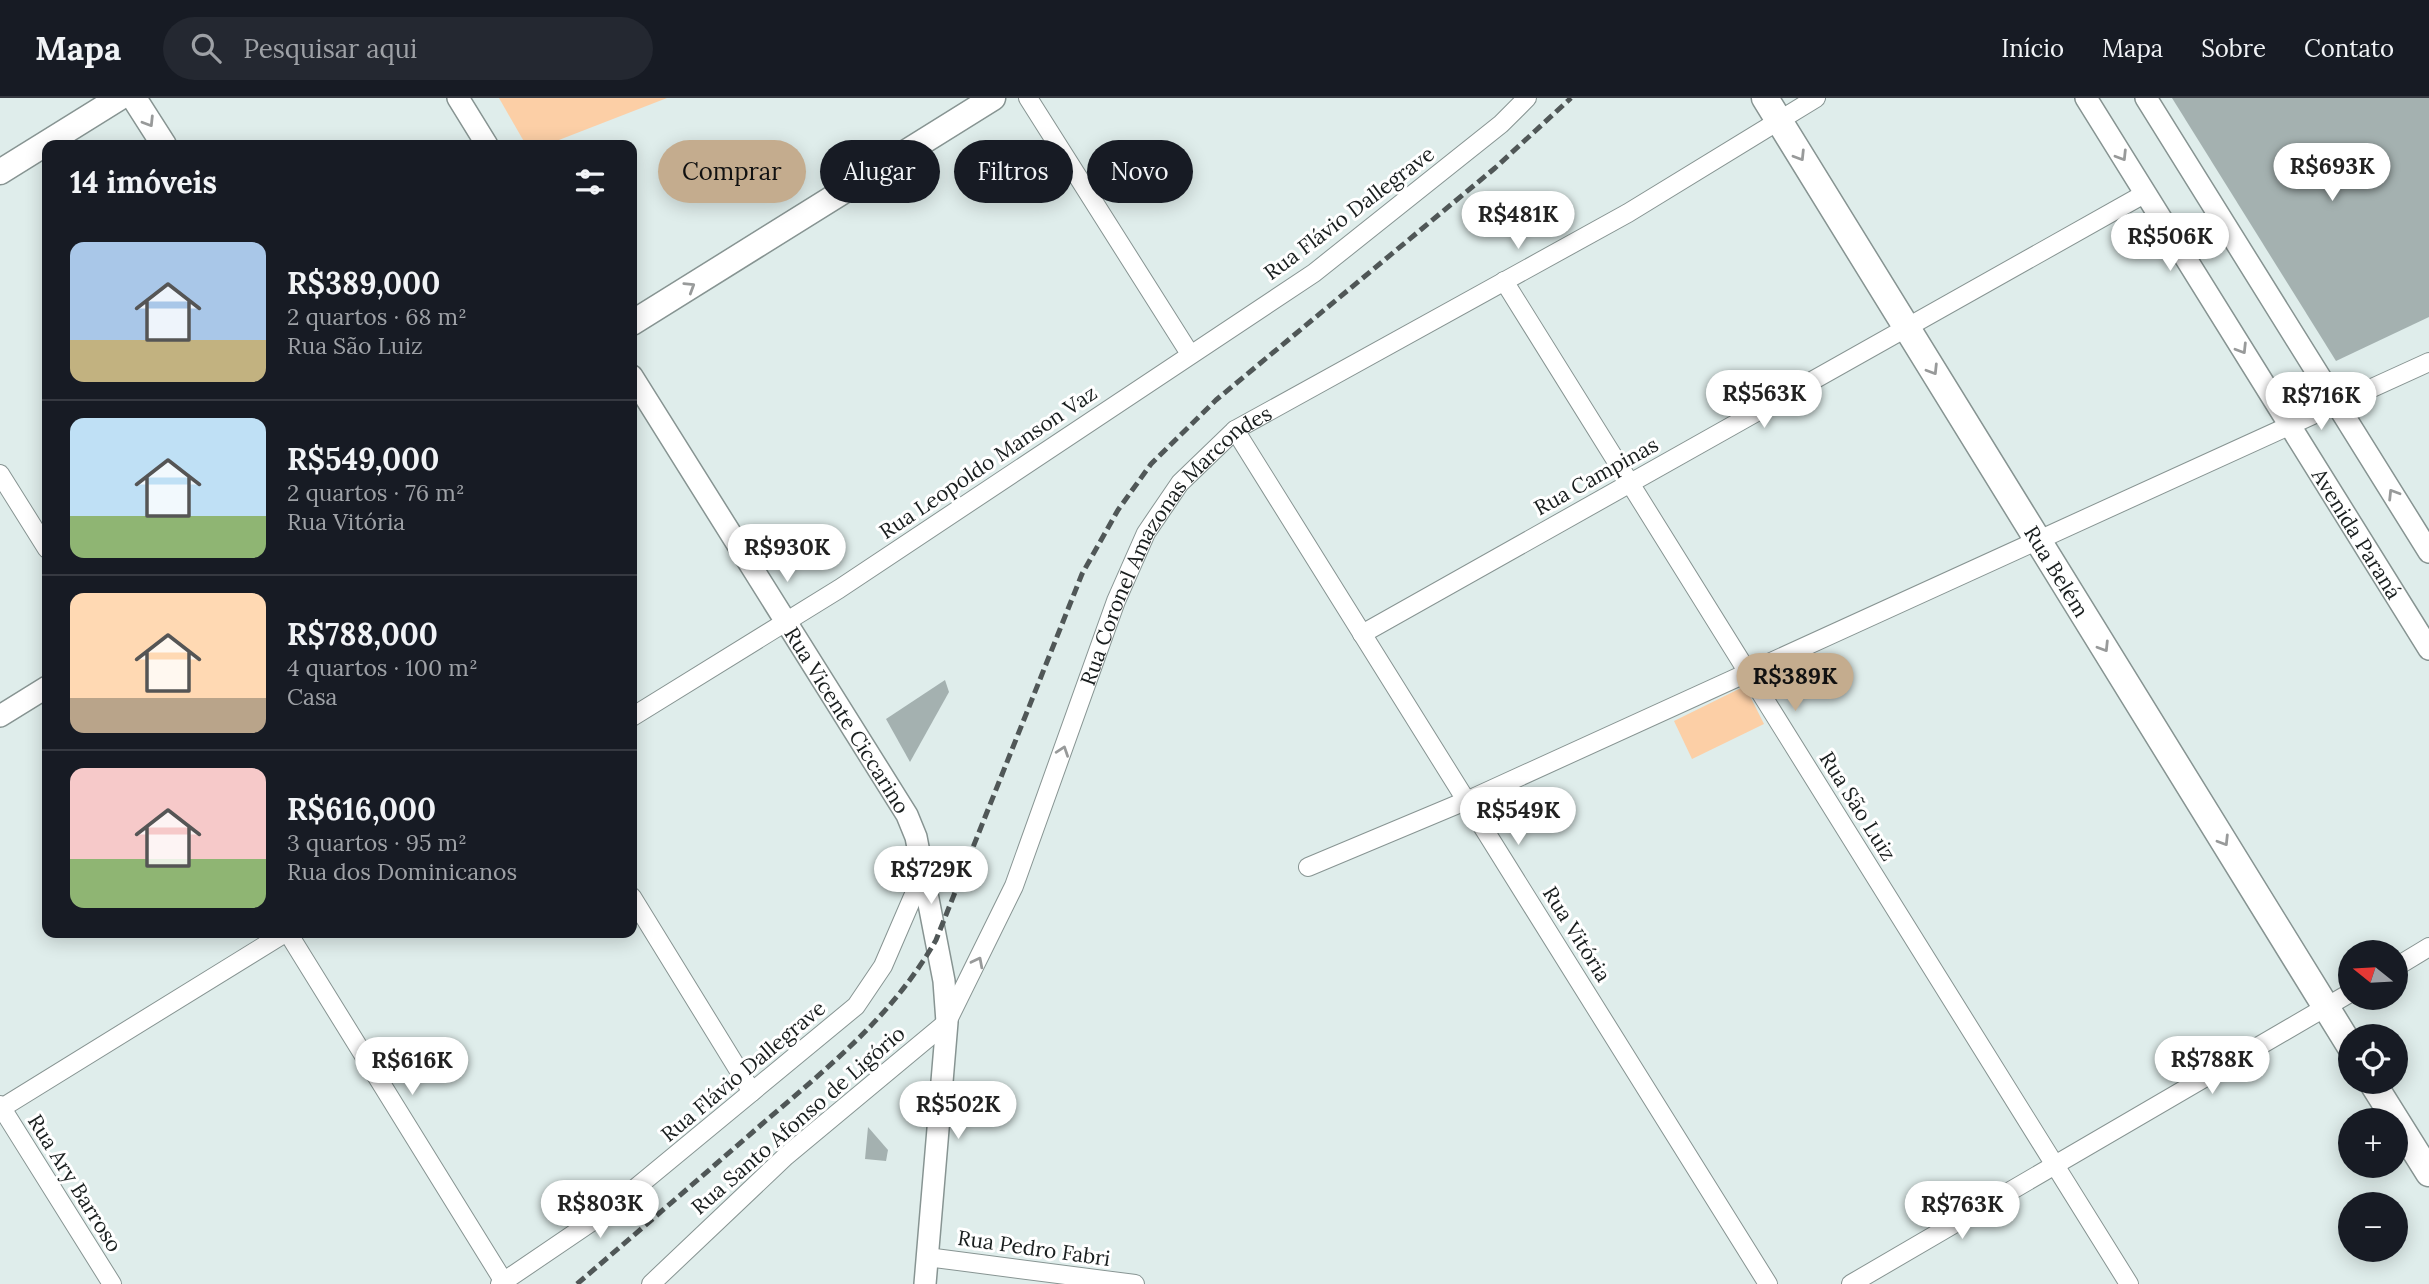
<!DOCTYPE html>
<html lang="pt">
<head>
<meta charset="utf-8">
<style>
	:root { --surface:#171b24; --page:#242831; --text:#f1f3f6; --muted:#9ea1a6; --line:#363941; --accent:#c4ac8e }
	body { margin:0; font-family:Lora,serif; background:var(--page); color:var(--text); height:100vh; display:flex; flex-direction:column; font-size:26px; white-space:nowrap }
	* { box-sizing:border-box; margin:0 }
	p { font-size:23px; color:var(--muted) }
	.icon { flex:none; width:38px; height:38px; fill:none; stroke:currentColor; stroke-width:2; stroke-linecap:round; stroke-linejoin:round }
	.map { position:relative; flex:1; overflow:hidden }
	.details { position:absolute; left:42px; top:42px; width:595px; height:798px; display:flex; flex-direction:column; background:var(--surface); border-radius:14px; box-shadow:0 4px 18px #0003 }
	.details>* { flex:none }
	.guide { position:absolute; left:658px; top:42px; width:665px; height:63px; display:flex; gap:14px }
	.needle { width:46px; rotate:288deg }
	.buttons { position:absolute; left:2338px; top:842px; display:grid; gap:14px }
	.buttons a { display:grid; place-items:center; width:70px; height:70px; border-radius:50%; background:var(--surface); box-shadow:0 4px 18px #0003; font-size:35px }
	.price { position:absolute; translate:-50% -60px; padding:0 16px; border-radius:24px; background:#fff; color:#222; font-size:23px; line-height:46px; filter:drop-shadow(0 2px 4px #0008) }
	.price::after { content:''; position:absolute; left:50%; top:42px; width:21px; height:16px; margin-left:-10px; background:inherit; clip-path:polygon(0 0,100% 0,50% 100%) }
	.price.current { background:var(--accent); color:#111 }
	ul { padding:0; list-style:none }
	li { display:flex; align-items:center; gap:21px; height:175px; padding:0 28px }
	li+li { border-top:2px solid var(--line) }
	li span { display:grid; place-items:center; flex:none; width:196px; height:140px; border-radius:14px; color:#555 }
	li>.icon { margin-inline-start:auto }
	span .icon { width:84px; height:84px; fill:#fffc; stroke-width:1 }
	li b { font-size:30px }
	h2 { display:flex; justify-content:space-between; align-items:center; height:84px; padding:0 28px; font-size:30px }
	.pill { padding:0 24px; border-radius:32px; background:var(--surface); box-shadow:0 4px 18px #0003; font-size:24px; line-height:63px }
	.pill.current { background:var(--accent); color:#111 }
	header { display:flex; align-items:center; gap:42px; box-sizing:border-box; height:98px; padding:0 35px; background:var(--surface); border-bottom:2px solid var(--line) }
	header strong { font-size:33px }
	nav { display:flex; gap:38px; margin-inline-start:auto; font-size:24px }
	.search { width:490px; height:63px; background:var(--page); display:flex; align-items:center; gap:18px; box-sizing:border-box; padding:0 24px; border-radius:38px; color:var(--muted); font-size:26px }
	.map>svg:first-child { display:block }
</style>
</head>
<body>
<header>
<strong>Mapa</strong>
<div class="search"><svg class="icon" aria-label="search" viewBox="0 0 24 24"><circle cx="10" cy="10" r="6"/><path d="M15 15l6 6"/></svg>Pesquisar aqui</div>
<nav><a>Início</a><a>Mapa</a><a>Sobre</a><a>Contato</a></nav>
</header>
<div class="map">
<svg width="2429" height="1186" viewBox="0 0 2429 1186">
	<rect width="100%" height="100%" fill="#dfedeb"/>
	<g fill="#fccfa6">
		<polygon points="499,0 667,0 546,47 526,47"/>
		<polygon points="1745,588 1764,626 1692,661 1674,623"/>
	</g>
	<g fill="#a4b1b0">
		<polygon points="2172,0 2429,0 2429,219 2336,263"/>
		<polygon points="945,582 949,594 910,664 886,621"/>
		<polygon points="868,1029 888,1052 886,1063 865,1061"/>
	</g>
	<g fill="none" stroke-linecap="round" stroke-linejoin="round">
		<defs>
			<g id="minor">
				<polyline points="1028,0 1190,256"/>
				<polyline points="1504,183 2129,1186"/>
				<polyline points="1235,332 1768,1186"/>
				<polyline points="0,376 47,451"/>
				<polyline points="1362,536 2146,95"/>
				<polyline points="632,619 839,491 1314,175 1501,26 1527,0"/>
				<polyline points="1308,769 1475,699 2429,264"/>
				<polyline points="632,799 752,994"/>
				<polyline points="288,835 504,1184"/>
				<polyline points="2396,869 2429,849"/>
				<polyline points="0,1007 112,1186"/>
				<polyline points="0,1011 285,835"/>
				<polyline points="927,1159 1135,1186"/>
				<polyline points="500,1186 609,1112 856,908 883,868 924,773"/>
				<path id="s1" d="M651,1186L786,1058L947,924L1014,788L1116,503L1146,435L1180,385L1235,332L1628,115L1816,0"/>
				<polyline points="1851,1186 2350,895"/>
			</g>
			<g id="tertiary">
				<polyline points="458,0 487,47"/>
				<path id="s2" d="M2086,0L2429,551"/>
				<polyline points="2146,0 2429,454"/>
				<path id="s3" d="M632,278L907,717L916,739L944,883L947,924L925,1186"/>
				<polyline points="0,618 47,589"/>
			</g>
			<g id="secondary">
				<polyline points="134,0 164,47"/>
				<polyline points="0,74 119,0"/>
				<polyline points="632,225 993,0"/>
			</g>
			<g id="primary">
				<path id="s4" d="M1765,0L2350,948"/>
				<polyline points="2372,984 2429,1075"/>
			</g>
		</defs>
		<use href="#minor" stroke="#879492" stroke-width="20"/>
		<use href="#tertiary" stroke="#879492" stroke-width="24"/>
		<use href="#secondary" stroke="#879492" stroke-width="27"/>
		<use href="#primary" stroke="#879492" stroke-width="29"/>
		<use href="#minor" stroke="#fff" stroke-width="18"/>
		<use href="#tertiary" stroke="#fff" stroke-width="21"/>
		<use href="#secondary" stroke="#fff" stroke-width="24"/>
		<use href="#primary" stroke="#fff" stroke-width="26"/>
		<path stroke="#505757" stroke-width="5" stroke-dasharray="10 5" stroke-linecap="butt" d="M577,1186C639,1133 701,1079 762,1026C828,969 892,919 936,842L1082,476L1118,412L1151,366L1216,302L1495,70L1571,0"/>
	</g>
	<defs><path id="oneway-chevron" d="M-2-3.5L2.5 0L-2 3.5" fill="none" stroke-width="1.6" stroke-linecap="round" stroke-linejoin="round" transform="scale(1.75)"/></defs>
	<g stroke="#989a9a">
		<use href="#oneway-chevron" transform="translate(149 24) rotate(58)"/>
		<use href="#oneway-chevron" transform="translate(1800 58) rotate(58)"/>
		<use href="#oneway-chevron" transform="translate(2122 58) rotate(58)"/>
		<use href="#oneway-chevron" transform="translate(690 189) rotate(-32)"/>
		<use href="#oneway-chevron" transform="translate(2242 251) rotate(58)"/>
		<use href="#oneway-chevron" transform="translate(1933 272) rotate(58)"/>
		<use href="#oneway-chevron" transform="translate(2393 396) rotate(-122)"/>
		<use href="#oneway-chevron" transform="translate(2104 549) rotate(58)"/>
		<use href="#oneway-chevron" transform="translate(1063 653) rotate(-71)"/>
		<use href="#oneway-chevron" transform="translate(2224 743) rotate(58)"/>
		<use href="#oneway-chevron" transform="translate(978 864) rotate(-63)"/>
	</g>
	<g text-anchor="middle" dominant-baseline="central" stroke-width="6" stroke-linejoin="round" paint-order="stroke">
		<g font-size="21" fill="#191e1e" stroke="#fff">
			<text transform="translate(1349 115) rotate(-37)">Rua Flávio Dallegrave</text>
			<text transform="translate(988 364) rotate(-34)">Rua Leopoldo Manson Vaz</text>
			<text transform="translate(1596 378) rotate(-29)">Rua Campinas</text>
			<text stroke="none"><textPath href="#s2" startOffset="513">Avenida Paraná</textPath></text>
			<text stroke="none"><textPath href="#s1" startOffset="931">Rua Coronel Amazonas Marcondes</textPath></text>
			<text stroke="none"><textPath href="#s4" startOffset="556">Rua Belém</textPath></text>
			<text stroke="none"><textPath href="#s3" startOffset="406">Rua Vicente Ciccarino</textPath></text>
			<text transform="translate(1858 708) rotate(58)">Rua São Luiz</text>
			<text transform="translate(1577 836) rotate(58)">Rua Vitória</text>
			<text transform="translate(743 973) rotate(-40)">Rua Flávio Dallegrave</text>
			<text transform="translate(798 1022) rotate(-41)">Rua Santo Afonso de Ligório</text>
			<text transform="translate(75 1085) rotate(58)">Rua Ary Barroso</text>
			<text transform="translate(1034 1150) rotate(8)">Rua Pedro Fabri</text>
		</g>
	</g>
</svg>
<div class="buttons">
<a><svg class="needle" viewBox="-14 -14 28 28"><path d="M0-13l5 13h-10z" fill="#e53935"/><path d="M0 13l5-13h-10z" fill="#9ea1a6"/></svg></a>
<a><svg class="icon" aria-label="locate" viewBox="0 0 24 24"><circle cx="12" cy="12" r="6"/><path d="M12 2v4M12 18v4M2 12h4M18 12h4"/></svg></a>
<a>+</a>
<a>−</a>
</div>
<b class="price" style="left:2332px;top:105px">R$693K</b>
<b class="price" style="left:1518px;top:153px">R$481K</b>
<b class="price" style="left:2170px;top:175px">R$506K</b>
<b class="price" style="left:1764px;top:332px">R$563K</b>
<b class="price" style="left:2321px;top:334px">R$716K</b>
<b class="price" style="left:787px;top:486px">R$930K</b>
<b class="price current" style="left:1795px;top:615px">R$389K</b>
<b class="price" style="left:1518px;top:749px">R$549K</b>
<b class="price" style="left:931px;top:808px">R$729K</b>
<b class="price" style="left:2212px;top:998px">R$788K</b>
<b class="price" style="left:412px;top:999px">R$616K</b>
<b class="price" style="left:958px;top:1043px">R$502K</b>
<b class="price" style="left:600px;top:1142px">R$803K</b>
<b class="price" style="left:1962px;top:1143px">R$763K</b>
<div class="guide">
<a class="pill current">Comprar</a>
<a class="pill">Alugar</a>
<a class="pill">Filtros</a>
<a class="pill">Novo</a>
</div>
<section class="details">
<h2>14 imóveis<svg class="icon" aria-label="filters" viewBox="0 0 24 24"><path d="M4 7h16M4 17h16"/><circle cx="9" cy="7" r="2"/><circle cx="15" cy="17" r="2"/></svg></h2>
<ul>
<li><span style="background:linear-gradient(#a9c7e8 70%,#c2b280 0)"><svg class="icon" aria-label="home" viewBox="0 0 24 24"><path d="M3 11l9-7 9 7M6 9v11h12V9"/></svg></span><div><b>R$389,000</b><p>2 quartos · 68 m²</p><p>Rua São Luiz</p></div></li>
<li><span style="background:linear-gradient(#bfe0f5 70%,#8fb573 0)"><svg class="icon" aria-label="home" viewBox="0 0 24 24"><path d="M3 11l9-7 9 7M6 9v11h12V9"/></svg></span><div><b>R$549,000</b><p>2 quartos · 76 m²</p><p>Rua Vitória</p></div></li>
<li><span style="background:linear-gradient(#ffd9b3 75%,#b9a48a 0)"><svg class="icon" aria-label="home" viewBox="0 0 24 24"><path d="M3 11l9-7 9 7M6 9v11h12V9"/></svg></span><div><b>R$788,000</b><p>4 quartos · 100 m²</p><p>Casa</p></div></li>
<li><span style="background:linear-gradient(#f6c9c9 65%,#8fb573 0)"><svg class="icon" aria-label="home" viewBox="0 0 24 24"><path d="M3 11l9-7 9 7M6 9v11h12V9"/></svg></span><div><b>R$616,000</b><p>3 quartos · 95 m²</p><p>Rua dos Dominicanos</p></div></li>
</ul>
</section>
</div>
</body>
</html>
